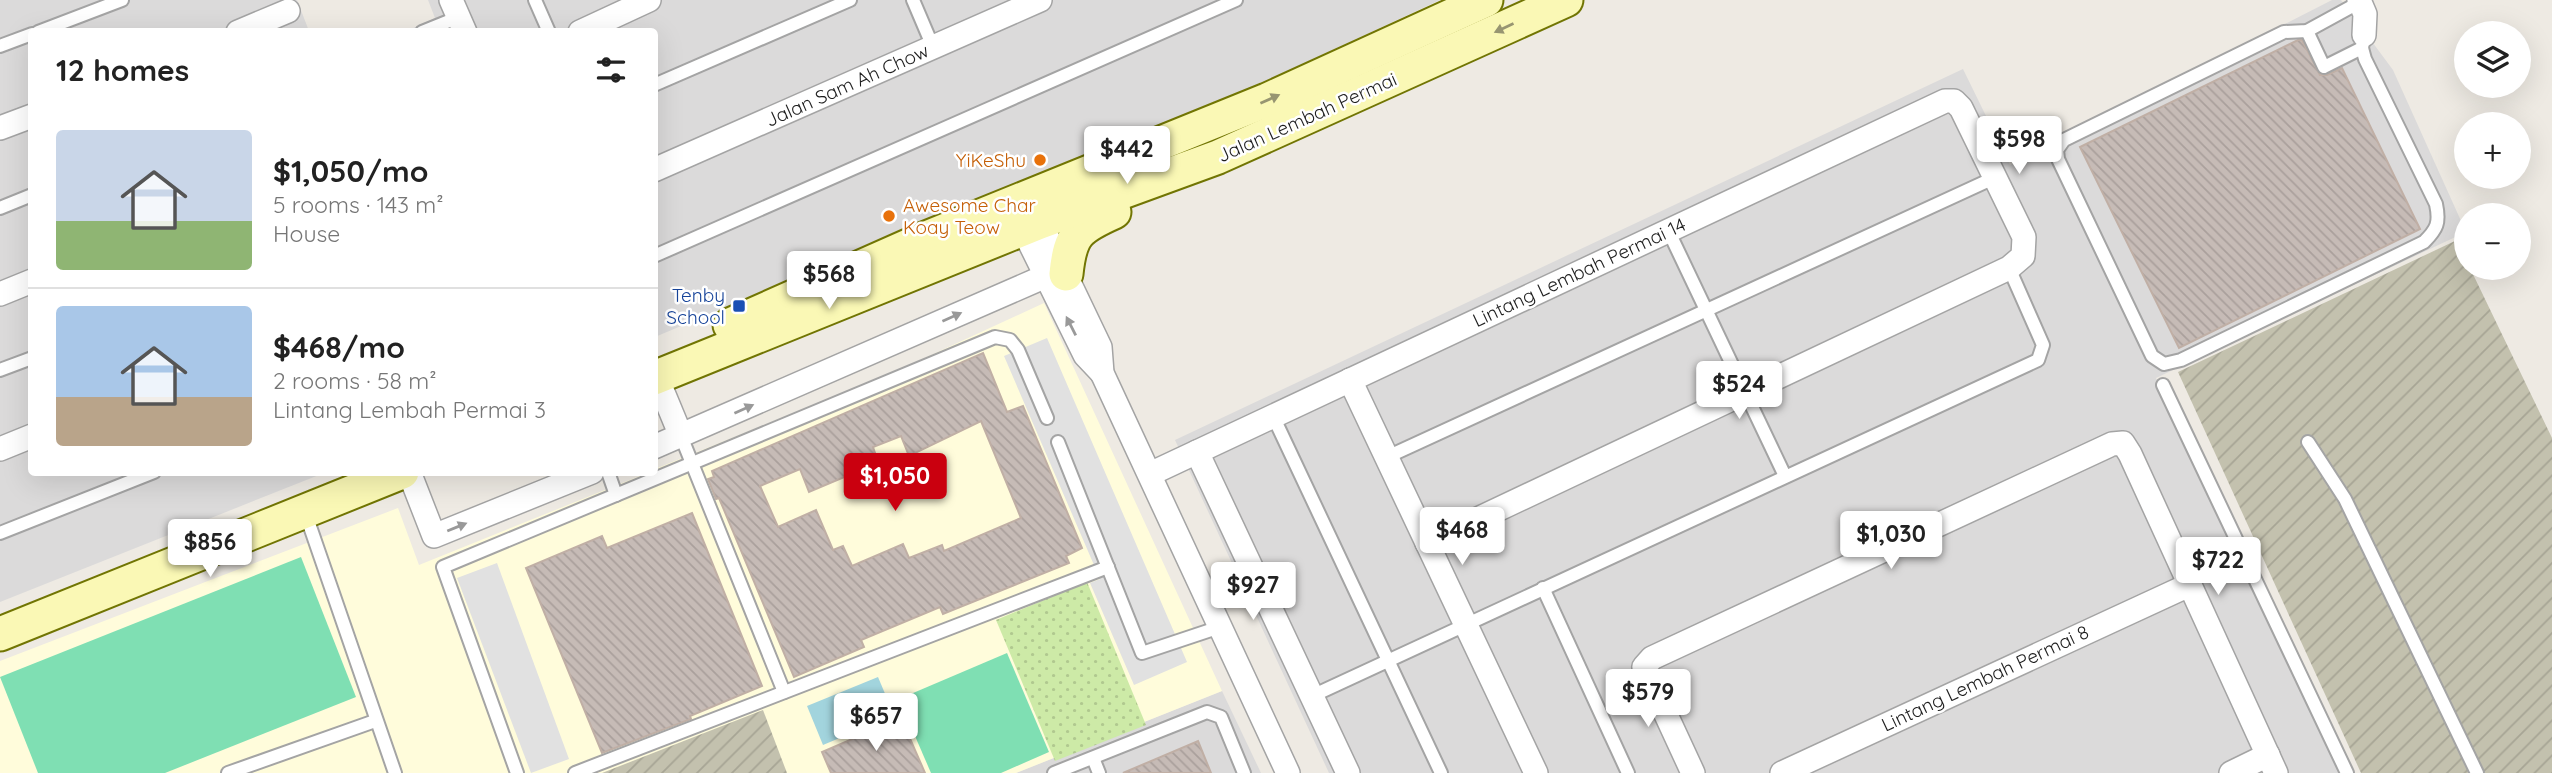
<!DOCTYPE html>
<html lang="en">
<head>
<meta charset="utf-8">
<style>
	:root { --surface:#fff; --page:#f2f2f2; --text:#222; --muted:#767676; --line:#e0e0e0; --accent:#ca000f }
	body { margin:0; font-family:Quicksand,sans-serif; background:var(--page); color:var(--text); height:100vh; display:flex; flex-direction:column; font-size:26px; white-space:nowrap }
	* { box-sizing:border-box; margin:0 }
	p { font-size:23px; color:var(--muted) }
	.icon { flex:none; width:38px; height:38px; fill:none; stroke:currentColor; stroke-width:2; stroke-linecap:round; stroke-linejoin:round }
	.map { position:relative; flex:1; overflow:hidden }
	.panel { position:absolute; left:28px; top:28px; width:630px; height:448px; display:flex; flex-direction:column; background:var(--surface); border-radius:7px; box-shadow:0 7px 28px #0002 }
	.panel>* { flex:none }
	.controls { position:absolute; left:2454px; top:21px; display:grid; gap:14px }
	.controls a { display:grid; place-items:center; width:77px; height:77px; border-radius:50%; background:var(--surface); box-shadow:0 7px 28px #0002; font-size:35px }
	.price { position:absolute; translate:-50% -60px; padding:0 16px; border-radius:7px; background:#fff; color:#222; font-size:23px; line-height:46px; filter:drop-shadow(0 2px 4px #0008) }
	.price::after { content:''; position:absolute; left:50%; top:42px; width:21px; height:16px; margin-left:-10px; background:inherit; clip-path:polygon(0 0,100% 0,50% 100%) }
	.price.on { background:var(--accent); color:#fff }
	ul { padding:0; list-style:none }
	li { display:flex; align-items:center; gap:21px; height:175px; padding:0 28px }
	li+li { border-top:2px solid var(--line) }
	li span { display:grid; place-items:center; flex:none; width:196px; height:140px; border-radius:7px; color:#555 }
	li>.icon { margin-inline-start:auto }
	span .icon { width:84px; height:84px; fill:#fffc; stroke-width:1 }
	li b { font-size:30px }
	h2 { display:flex; justify-content:space-between; align-items:center; height:84px; padding:0 28px; font-size:30px }
	.map>svg:first-child { display:block }
</style>
</head>
<body>
<div class="map">
<svg width="2552" height="773" viewBox="0 0 2552 773">
	<defs>
		<pattern id="construction-furrows" width="10" height="10" patternUnits="userSpaceOnUse" patternTransform="scale(1.75)"><rect width="10" height="10" fill="#c3c1ae"/><path d="M-1 1l2-2M0 10L10 0M9 11l2-2" fill="none" stroke="#a7a595"/></pattern>
		<pattern id="grass-dots" width="8" height="8" patternUnits="userSpaceOnUse" patternTransform="scale(1.75)"><rect width="8" height="8" fill="#cdeaa7"/><path d="M2 2h.1M6 6h.1" fill="none" stroke="#b0c88f" stroke-width="1.8" stroke-linecap="round"/></pattern>
		<pattern id="building-back-hatch" width="6" height="6" patternUnits="userSpaceOnUse" patternTransform="scale(1.75)"><rect width="6" height="6" fill="#c6bbb6"/><path d="M-1 5l2 2M0 0l6 6M5-1l2 2" fill="none" stroke="#aaa09c"/></pattern>
	</defs>
	<rect width="100%" height="100%" fill="#eeeae3"/>
	<g fill="#dbdada">
		<polygon points="0,0 297,0 309,31 32,32 32,472 324,473 0,602"/>
		<polygon points="428,0 1440,0 1195,114 1080,158 655,337 654,32 405,32 435,18"/>
		<polygon points="2332,0 2341,0 2393,70 2466,232 2156,378 2341,773 1329,773 1175,440 1963,69 2010,165"/>
		<polygon points="1222,691 1261,773 1016,773"/>
	</g>
	<polygon fill="#fffcdb" points="1044,303 1222,691 1016,773 0,773 0,661 398,508 419,565 647,473 654,472 655,469 890,374"/>
	<g fill="url(#construction-furrows)">
		<polygon points="2457,240 2466,258 2466,268 2470,268 2552,438 2552,773 2361,773 2178,372"/>
		<polygon points="763,710 787,773 602,773"/>
	</g>
	<polygon fill="url(#grass-dots)" points="1087,582 1146,725 1055,761 996,620"/>
	<g fill="#7fdfb3">
		<polygon points="301,557 356,697 165,773 38,773 0,677"/>
		<polygon points="1007,653 1049,752 1001,773 931,773 899,699"/>
	</g>
	<g fill="#e1e1e1">
		<polygon points="1047,338 1187,662 1134,685 1090,583 1100,579 1004,356"/>
		<polygon points="497,563 569,759 531,773 457,578"/>
	</g>
	<polygon fill="#a2d4dd" points="878,677 894,715 823,745 807,706"/>
	<g fill="url(#building-back-hatch)" stroke="#c0afa5" stroke-width="2" fill-rule="evenodd">
		<polygon points="2298,40 2302,40 2320,75 2327,75 2342,68 2420,229 2179,348 2080,147"/>
		<path d="M983,353L1007,412L1023,406L1082,548L1066,556L1069,563L943,614L940,607L861,640L864,647L794,677L719,498L716,499L708,479L714,477L712,471ZM981,421L1021,518L944,551L942,545L909,558L903,544L852,566L843,546L833,550L816,510L778,527L760,486L800,469L809,492L861,470L858,463L876,456L873,447L901,436L909,456Z"/>
		<polygon points="692,513 762,686 690,716 691,719 602,753 526,568 602,536 607,548"/>
		<polygon points="901,718 925,773 831,773 822,752"/>
		<polygon points="1198,741 1211,773 1123,773"/>
	</g>
	<g fill="none" stroke-linecap="round" stroke-linejoin="round">
		<defs>
			<g id="lane">
				<polyline points="535,0 549,32"/>
				<polyline points="913,0 933,47"/>
				<path d="M2360,2L2307,31L2284,32L2064,140L2057,150L2058,159L2152,356L2164,364L2181,360L2424,242C2437,229 2440,223 2436,204L2365,59L2362,48L2364,35"/>
				<polyline points="2307,31 2324,67 2362,48"/>
				<polyline points="38,32 122,0"/>
				<polyline points="422,32 459,17"/>
				<polyline points="0,46 32,34"/>
				<polyline points="654,85 850,0"/>
				<polyline points="0,208 32,195"/>
				<polyline points="1668,230 1785,476"/>
				<polyline points="654,256 1236,0"/>
				<polyline points="0,370 32,358"/>
				<polyline points="2163,385 2347,773"/>
				<polyline points="1273,416 1441,773"/>
				<polyline points="681,436 784,692"/>
				<polyline points="1058,442 1142,653 1220,627"/>
				<polyline points="2308,442 2345,499 2477,773"/>
				<polyline points="1387,457 1996,177"/>
				<polyline points="608,472 616,495"/>
				<polyline points="305,512 395,773"/>
				<polyline points="0,533 154,472"/>
				<polyline points="1543,588 1628,773"/>
				<polyline points="1312,696 2038,360 2043,345 2009,268"/>
				<polyline points="1093,758 1099,773"/>
				<polyline points="228,773 375,721"/>
				<polyline points="517,773 443,567 995,337 1010,340 1018,350 1047,418"/>
				<polyline points="575,773 1108,567"/>
				<polyline points="1054,773 1207,712 1221,717 1244,773"/>
			</g>
			<g id="street">
				<polyline points="451,0 465,32"/>
				<polyline points="2359,0 2365,14 2364,35"/>
				<polyline points="238,32 288,11"/>
				<polyline points="580,32 649,0"/>
				<polyline points="0,128 32,116"/>
				<polyline points="654,170 1040,0"/>
				<polyline points="1034,209 1100,347 1102,373 1288,773"/>
				<polyline points="1017,217 1085,355 1102,373"/>
				<polyline points="0,294 32,281"/>
				<polyline points="657,378 681,436"/>
				<polyline points="1350,380 1536,773"/>
				<polyline points="654,447 1046,276"/>
				<polyline points="0,449 32,436"/>
				<polyline points="1197,452 1348,773"/>
				<polyline points="409,472 434,536 592,472"/>
				<polyline points="1150,474 1945,101 1954,101 1961,108 2024,237 2023,256 2009,268 1427,543"/>
				<polyline points="1693,773 1644,667 1652,658 2112,444 2123,443 2130,454 2276,773"/>
				<polyline points="1782,773 2189,585"/>
				<polyline points="2231,773 2268,755"/>
			</g>
			<g id="secondary">
				<path d="M1066,274C1070,234 1078,228 1114,212"/>
				<polyline points="730,325 924,239 1267,100 1486,0"/>
				<polyline points="654,378 1040,222 1218,157 1566,0"/>
				<polyline points="0,634 402,472"/>
			</g>
		</defs>
		<use href="#lane" stroke="#a4a4a4" stroke-width="16"/>
		<use href="#street" stroke="#a4a4a4" stroke-width="26"/>
		<use href="#secondary" stroke="#717503" stroke-width="37"/>
		<use href="#lane" stroke="#fff" stroke-width="12"/>
		<use href="#street" stroke="#fff" stroke-width="23"/>
		<use href="#secondary" stroke="#faf8b5" stroke-width="33"/>
	</g>
	<defs><path id="oneway-solid" d="M-6-.8H1V-3.2L6.5 0L1 3.2V.8H-6Z" transform="scale(1.75)"/></defs>
	<g fill="#979571">
		<use href="#oneway-solid" transform="translate(1504 28) rotate(155)"/>
		<use href="#oneway-solid" transform="translate(1270 99) rotate(-24)"/>
	</g>
	<g fill="#999">
		<use href="#oneway-solid" transform="translate(952 317) rotate(-24)"/>
		<use href="#oneway-solid" transform="translate(1071 326) rotate(-117)"/>
		<use href="#oneway-solid" transform="translate(744 409) rotate(-24)"/>
		<use href="#oneway-solid" transform="translate(457 527) rotate(-22)"/>
	</g>
	<g fill="#e8710a" stroke="#fff" stroke-width="2.5">
		<circle cx="1040" cy="160" r="7"/>
		<circle cx="889" cy="216" r="7"/>
	</g>
	<rect fill="#1a4fb4" stroke="#fff" stroke-width="2.5" x="732" y="299" width="14" height="14" rx="3.5"/>
	<g text-anchor="middle" dominant-baseline="central" stroke-width="5" stroke-linejoin="round" paint-order="stroke">
		<g font-size="19" fill="#1d1d1d" stroke="#fff">
			<text transform="translate(847 85) rotate(-24)">Jalan Sam Ah Chow</text>
			<text transform="translate(1307 117) rotate(-24)">Jalan Lembah Permai</text>
			<text transform="translate(1579 272) rotate(-25)">Lintang Lembah Permai 14</text>
			<text transform="translate(1985 678) rotate(-25)">Lintang Lembah Permai 8</text>
		</g>
		<g font-size="19" fill="#c56008" stroke="#fff" text-anchor="end">
			<text x="1026" y="160">YiKeShu</text>
			<text x="903" y="205" text-anchor="start">Awesome Char<tspan x="903" dy="22">Koay Teow</tspan></text>
		</g>
		<g font-size="19" fill="#164399" stroke="#fff" text-anchor="end">
			<text x="725" y="295">Tenby<tspan x="725" dy="22">School</tspan></text>
		</g>
	</g>
</svg>
<div class="controls">
<a><svg class="icon" aria-label="layers" viewBox="0 0 24 24"><path d="M12 4l9 5-9 5-9-5zM3 14l9 5 9-5"/></svg></a>
<a>+</a>
<a>−</a>
</div>
<b class="price" style="left:2019px;top:176px">$598</b>
<b class="price" style="left:1127px;top:186px">$442</b>
<b class="price" style="left:829px;top:311px">$568</b>
<b class="price" style="left:1739px;top:421px">$524</b>
<b class="price on" style="left:895px;top:513px">$1,050</b>
<b class="price" style="left:1462px;top:567px">$468</b>
<b class="price" style="left:1891px;top:571px">$1,030</b>
<b class="price" style="left:210px;top:579px">$856</b>
<b class="price" style="left:2218px;top:597px">$722</b>
<b class="price" style="left:1253px;top:622px">$927</b>
<b class="price" style="left:1648px;top:729px">$579</b>
<b class="price" style="left:876px;top:753px">$657</b>
<section class="panel">
<h2>12 homes<svg class="icon" aria-label="filters" viewBox="0 0 24 24"><path d="M4 7h16M4 17h16"/><circle cx="9" cy="7" r="2"/><circle cx="15" cy="17" r="2"/></svg></h2>
<ul>
<li><span style="background:linear-gradient(#c9d6e8 65%,#8fb573 0)"><svg class="icon" aria-label="home" viewBox="0 0 24 24"><path d="M3 11l9-7 9 7M6 9v11h12V9"/></svg></span><div><b>$1,050/mo</b><p>5 rooms · 143 m²</p><p>House</p></div></li>
<li><span style="background:linear-gradient(#a9c7e8 65%,#b9a48a 0)"><svg class="icon" aria-label="home" viewBox="0 0 24 24"><path d="M3 11l9-7 9 7M6 9v11h12V9"/></svg></span><div><b>$468/mo</b><p>2 rooms · 58 m²</p><p>Lintang Lembah Permai 3</p></div></li>
</ul>
</section>
</div>
</body>
</html>
